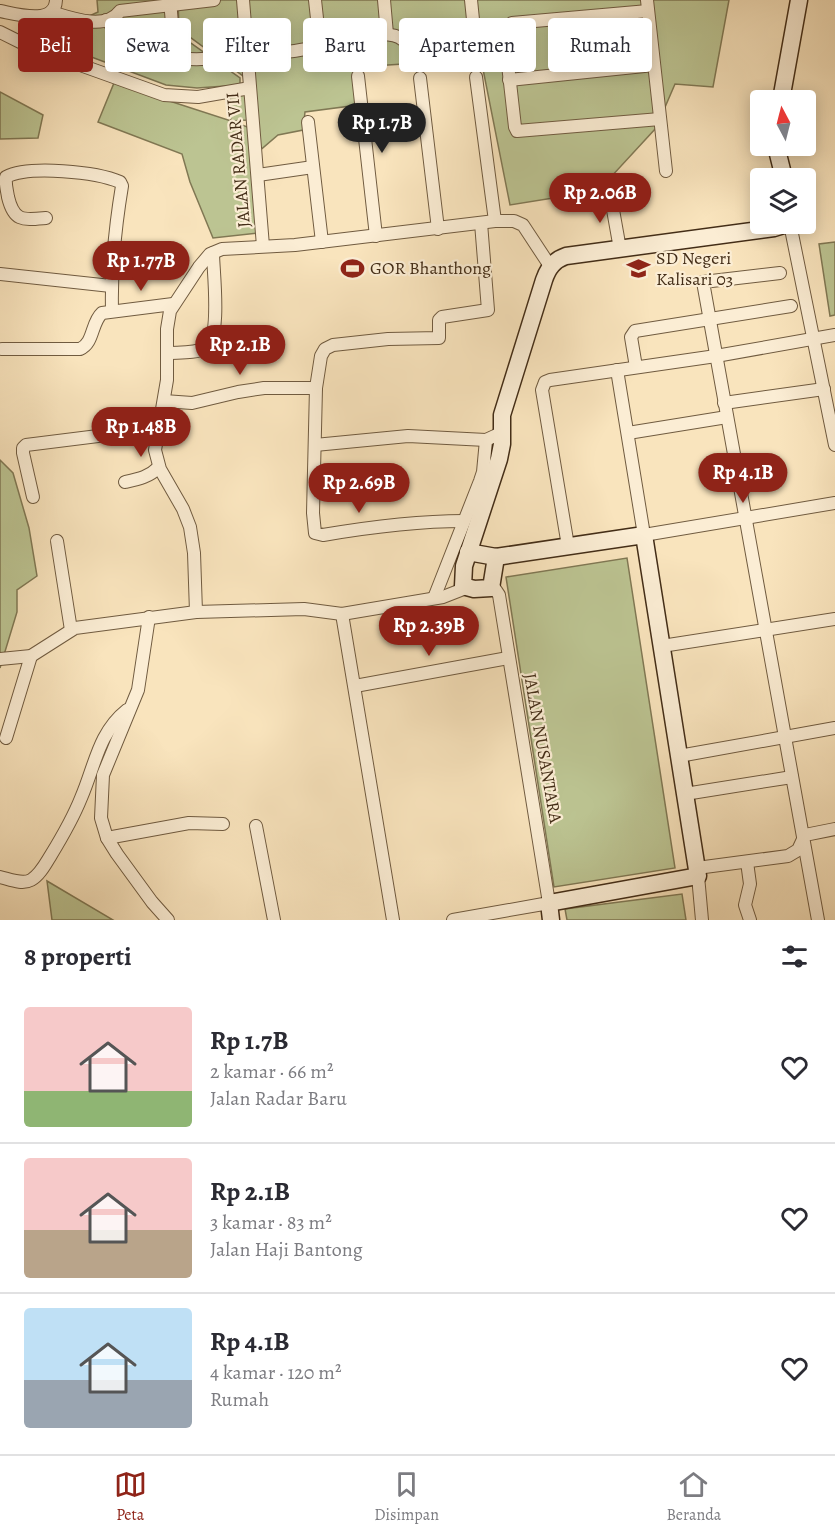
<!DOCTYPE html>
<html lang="id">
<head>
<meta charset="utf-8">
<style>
	:root { --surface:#fff; --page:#f7f7f7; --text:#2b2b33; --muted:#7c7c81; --line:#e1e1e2; --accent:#8f2418 }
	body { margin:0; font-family:Alegreya,serif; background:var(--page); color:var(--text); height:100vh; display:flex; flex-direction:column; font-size:22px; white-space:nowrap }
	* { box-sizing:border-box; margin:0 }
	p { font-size:20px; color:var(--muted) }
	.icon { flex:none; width:33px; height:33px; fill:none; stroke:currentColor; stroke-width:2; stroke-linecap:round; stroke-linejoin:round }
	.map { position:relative; height:920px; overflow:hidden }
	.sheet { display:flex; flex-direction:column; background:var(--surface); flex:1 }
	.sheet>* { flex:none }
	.guide { position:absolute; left:18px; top:18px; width:800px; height:54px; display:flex; gap:12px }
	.needle { width:39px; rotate:353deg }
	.fabs { position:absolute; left:750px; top:90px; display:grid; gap:12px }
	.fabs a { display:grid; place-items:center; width:66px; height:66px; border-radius:6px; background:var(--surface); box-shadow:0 3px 15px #0003; font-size:30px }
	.price { position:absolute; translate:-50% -51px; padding:0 14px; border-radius:21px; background:var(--accent); color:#fff; font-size:20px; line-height:39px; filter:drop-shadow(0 2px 3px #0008) }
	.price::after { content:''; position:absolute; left:50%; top:36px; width:18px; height:14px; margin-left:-9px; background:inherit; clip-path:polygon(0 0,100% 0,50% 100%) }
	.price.active { background:#222; color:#fff }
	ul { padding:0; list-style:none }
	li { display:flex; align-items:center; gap:18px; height:150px; padding:0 24px }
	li+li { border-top:2px solid var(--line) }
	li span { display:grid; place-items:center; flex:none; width:168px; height:120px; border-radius:6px; color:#555 }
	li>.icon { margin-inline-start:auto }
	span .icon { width:72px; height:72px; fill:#fffc; stroke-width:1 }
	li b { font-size:26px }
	h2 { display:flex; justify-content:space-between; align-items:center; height:72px; padding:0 24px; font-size:26px }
	.chip { padding:0 21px; border-radius:6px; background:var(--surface); box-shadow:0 3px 15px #0003; font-size:21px; line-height:54px }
	.chip.active { background:var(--accent); color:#fff }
	.tabs { display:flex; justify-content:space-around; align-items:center; height:84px; border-top:2px solid var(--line); background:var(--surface); font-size:16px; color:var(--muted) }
	.tabs a { display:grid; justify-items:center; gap:3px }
	.tabs .active { color:var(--accent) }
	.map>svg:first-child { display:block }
</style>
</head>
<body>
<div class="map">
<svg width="835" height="920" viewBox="0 0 835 920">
	<rect width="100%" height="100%" fill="#f9e4bd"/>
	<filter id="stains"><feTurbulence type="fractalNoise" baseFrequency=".00333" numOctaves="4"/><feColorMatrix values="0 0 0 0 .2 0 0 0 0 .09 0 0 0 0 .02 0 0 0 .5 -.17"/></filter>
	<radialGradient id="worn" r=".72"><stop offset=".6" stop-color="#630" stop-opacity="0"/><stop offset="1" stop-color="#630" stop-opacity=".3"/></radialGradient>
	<g fill="#bcc492" stroke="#807854" stroke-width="1.5">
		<polygon points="97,0 172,0 174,31 240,78 240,85 197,88 166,85 86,55 85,18 98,12"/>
		<polygon points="178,0 729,0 713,87 675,84 656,128 610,178 578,194 510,205 481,59 357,67 358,105 305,112 303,130 278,135 250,159 258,233 213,238 190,182 182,154 98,122 114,83 231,121 230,95 245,94 247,120 231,121 250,128 247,79 179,29"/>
		<polygon points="0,92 43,115 38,138 0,139"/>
		<polygon points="835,242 835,315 830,316 819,244"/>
		<polygon points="0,460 13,473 29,528 37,576 17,590 17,612 0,668"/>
		<polygon points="627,558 675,868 554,887 506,577"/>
		<polygon points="47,881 113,920 52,920"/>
		<polygon points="682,894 686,920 567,920 565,909"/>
	</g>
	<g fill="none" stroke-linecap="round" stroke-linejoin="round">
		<defs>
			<g id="street">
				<polyline points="170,0 175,59"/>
				<polyline points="243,0 263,246"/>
				<polyline points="315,0 320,46"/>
				<polyline points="384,0 387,34"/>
				<polyline points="471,0 475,39"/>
				<polyline points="647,0 666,171"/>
				<path d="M0,11C16,14 55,26 56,0"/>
				<path d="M51,12C71,18 106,31 120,11L214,0"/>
				<path d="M106,20C151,66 187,61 246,56C267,54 289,53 310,48C332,44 386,25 403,40"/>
				<polyline points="512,23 648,11"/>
				<polyline points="0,32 30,47 164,95 198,97 250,88"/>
				<polyline points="506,47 515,127 517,131 660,119"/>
				<polyline points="358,76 376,236"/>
				<polyline points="476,77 495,221"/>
				<polyline points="420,78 438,229"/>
				<polyline points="509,80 654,65"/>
				<polyline points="308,122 322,242"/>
				<polyline points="258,175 313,167"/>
				<polyline points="610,193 620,249"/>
				<path d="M46,218C23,220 14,222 8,197C7,190 5,184 6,177C29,165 97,172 120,182L122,186C115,228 111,268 112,310"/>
				<polyline points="790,224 835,445"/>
				<polyline points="780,273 703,282 818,920"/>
				<polyline points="0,274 111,286"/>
				<path d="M2,349H80C94,343 91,323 102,313L173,304"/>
				<path d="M167,353C178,352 195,354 205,348C222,339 213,271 213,253"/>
				<polyline points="636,367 631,337 635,331 791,306"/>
				<polyline points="617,370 644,535 835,503"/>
				<polyline points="164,401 192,403 238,392 264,388 316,388"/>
				<polyline points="724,403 824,389"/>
				<polyline points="628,433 727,417"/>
				<polyline points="315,445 408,436 486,440 501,433"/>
				<path d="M125,482C139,479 149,477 159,467"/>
				<polyline points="33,497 23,453 23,448 26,445 138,431 157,431"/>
				<path d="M464,521C416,521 370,527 323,535L315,533L313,513L316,388L321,356L325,349L333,345L388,339L439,338V320L442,317L488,310L481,223"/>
				<polyline points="57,541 71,630"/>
				<polyline points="568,546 542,390 545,382 550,380 716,356 835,335"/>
				<polyline points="434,598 480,481 483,472 486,440"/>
				<polyline points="196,612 194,553 190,527 183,509 160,469 155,450 167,380 167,329 170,311 199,267 210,254 222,249 295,245 495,221 514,221 523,225 550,266"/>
				<polyline points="342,614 393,920"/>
				<polyline points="149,617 138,690 103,775 101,818 107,838 117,854 152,902 168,920"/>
				<polyline points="662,646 835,619"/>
				<polyline points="0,659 31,656 75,628 196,612 304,609 342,614 443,597 466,588"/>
				<polyline points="355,686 508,658"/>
				<polyline points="6,738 31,656"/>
				<polyline points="679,756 835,728"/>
				<polyline points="685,794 792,777"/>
				<polyline points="256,826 274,920"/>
				<polyline points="107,838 189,823 223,824"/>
				<polyline points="747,862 750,884 745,905 750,920"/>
				<polyline points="697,868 788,856 798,850 805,835 835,829"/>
				<polyline points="698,876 702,920"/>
				<path d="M0,877C9,879 22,885 31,880C40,875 46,863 51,855C62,837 73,818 81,798C95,766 98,733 127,710"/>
				<polyline points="453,920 549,903 499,595 495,589 491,588"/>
			</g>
			<g id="secondary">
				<polyline points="781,100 799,0"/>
				<polyline points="776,146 784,178"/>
				<polyline points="468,552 496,557 644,535 698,876 549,903 551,920"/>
				<path d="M496,557L491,588L474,589L463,586L464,566L499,459L502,444V415L544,280C548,268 554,260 566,256L774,228L787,224"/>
			</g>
		</defs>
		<use href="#street" stroke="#705b40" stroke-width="14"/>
		<use href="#secondary" stroke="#432d17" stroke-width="19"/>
		<use href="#street" stroke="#fbedd4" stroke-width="12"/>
		<use href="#secondary" stroke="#fbedd4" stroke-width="16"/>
	</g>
	<defs>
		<symbol id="stadium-bare" viewBox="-9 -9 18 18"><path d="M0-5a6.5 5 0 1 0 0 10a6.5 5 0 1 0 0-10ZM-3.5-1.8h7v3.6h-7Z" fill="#8f2418" stroke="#fbedd4" stroke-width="2.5" paint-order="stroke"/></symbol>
		<symbol id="school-bare" viewBox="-9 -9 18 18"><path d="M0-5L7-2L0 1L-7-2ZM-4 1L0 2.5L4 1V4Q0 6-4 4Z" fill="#8f2418" stroke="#fbedd4" stroke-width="2.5" paint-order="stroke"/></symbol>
	</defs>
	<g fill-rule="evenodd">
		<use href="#stadium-bare" x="336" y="252" width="33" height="33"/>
		<use href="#school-bare" x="622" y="252" width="33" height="33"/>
	</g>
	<g text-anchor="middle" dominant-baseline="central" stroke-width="4.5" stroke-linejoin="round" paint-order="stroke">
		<g font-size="18" fill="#432d17" stroke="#fbedd4">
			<text transform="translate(238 160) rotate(-95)">JALAN RADAR VII</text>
			<text transform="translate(543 748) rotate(80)">JALAN NUSANTARA</text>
		</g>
		<g font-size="18" fill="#432d17" stroke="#fbedd4" text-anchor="start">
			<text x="656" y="258">SD Negeri<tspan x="656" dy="21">Kalisari 03</tspan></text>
			<text x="370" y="268">GOR Bhanthong</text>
		</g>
	</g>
	<rect width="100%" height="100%" filter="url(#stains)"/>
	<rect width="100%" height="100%" fill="url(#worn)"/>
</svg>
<div class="fabs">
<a><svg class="needle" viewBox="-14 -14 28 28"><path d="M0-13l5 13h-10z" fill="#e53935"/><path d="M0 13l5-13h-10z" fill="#7c7c81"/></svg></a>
<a><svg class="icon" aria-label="layers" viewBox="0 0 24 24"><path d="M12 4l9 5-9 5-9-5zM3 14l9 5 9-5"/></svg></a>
</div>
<b class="price active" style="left:382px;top:154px">Rp 1.7B</b>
<b class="price" style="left:600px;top:224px">Rp 2.06B</b>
<b class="price" style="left:141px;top:292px">Rp 1.77B</b>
<b class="price" style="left:240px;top:376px">Rp 2.1B</b>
<b class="price" style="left:141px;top:458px">Rp 1.48B</b>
<b class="price" style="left:743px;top:504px">Rp 4.1B</b>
<b class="price" style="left:359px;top:514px">Rp 2.69B</b>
<b class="price" style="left:429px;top:657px">Rp 2.39B</b>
<div class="guide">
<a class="chip active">Beli</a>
<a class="chip">Sewa</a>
<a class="chip">Filter</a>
<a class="chip">Baru</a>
<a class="chip">Apartemen</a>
<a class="chip">Rumah</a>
</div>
</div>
<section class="sheet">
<h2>8 properti<svg class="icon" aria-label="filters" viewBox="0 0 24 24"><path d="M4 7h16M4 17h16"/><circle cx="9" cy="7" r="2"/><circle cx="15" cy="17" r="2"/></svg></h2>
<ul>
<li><span style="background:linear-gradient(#f6c9c9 70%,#8fb573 0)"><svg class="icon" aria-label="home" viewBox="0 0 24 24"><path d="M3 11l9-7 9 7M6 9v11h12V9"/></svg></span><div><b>Rp 1.7B</b><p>2 kamar · 66 m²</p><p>Jalan Radar Baru</p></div><svg class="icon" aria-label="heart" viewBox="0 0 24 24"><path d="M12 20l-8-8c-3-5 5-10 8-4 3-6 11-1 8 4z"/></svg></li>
<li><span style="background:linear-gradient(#f6c9c9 60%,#b9a48a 0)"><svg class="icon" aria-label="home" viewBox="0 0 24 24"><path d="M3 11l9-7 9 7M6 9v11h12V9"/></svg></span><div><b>Rp 2.1B</b><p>3 kamar · 83 m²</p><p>Jalan Haji Bantong</p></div><svg class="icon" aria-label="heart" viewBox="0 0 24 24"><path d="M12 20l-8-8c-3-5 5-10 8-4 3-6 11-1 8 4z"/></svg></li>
<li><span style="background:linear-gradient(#bfe0f5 60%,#9aa5b1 0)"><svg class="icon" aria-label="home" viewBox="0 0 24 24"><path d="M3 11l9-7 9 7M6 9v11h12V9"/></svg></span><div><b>Rp 4.1B</b><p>4 kamar · 120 m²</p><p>Rumah</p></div><svg class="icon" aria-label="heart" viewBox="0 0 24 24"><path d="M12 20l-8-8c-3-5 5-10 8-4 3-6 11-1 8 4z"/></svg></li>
</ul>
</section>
<nav class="tabs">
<a class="active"><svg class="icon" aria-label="map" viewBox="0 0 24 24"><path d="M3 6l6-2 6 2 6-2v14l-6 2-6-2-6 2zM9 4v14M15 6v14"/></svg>Peta</a>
<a><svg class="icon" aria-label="saved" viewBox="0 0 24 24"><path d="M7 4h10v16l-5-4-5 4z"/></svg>Disimpan</a>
<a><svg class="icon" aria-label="home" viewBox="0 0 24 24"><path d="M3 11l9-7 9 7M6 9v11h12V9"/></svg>Beranda</a>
</nav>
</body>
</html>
